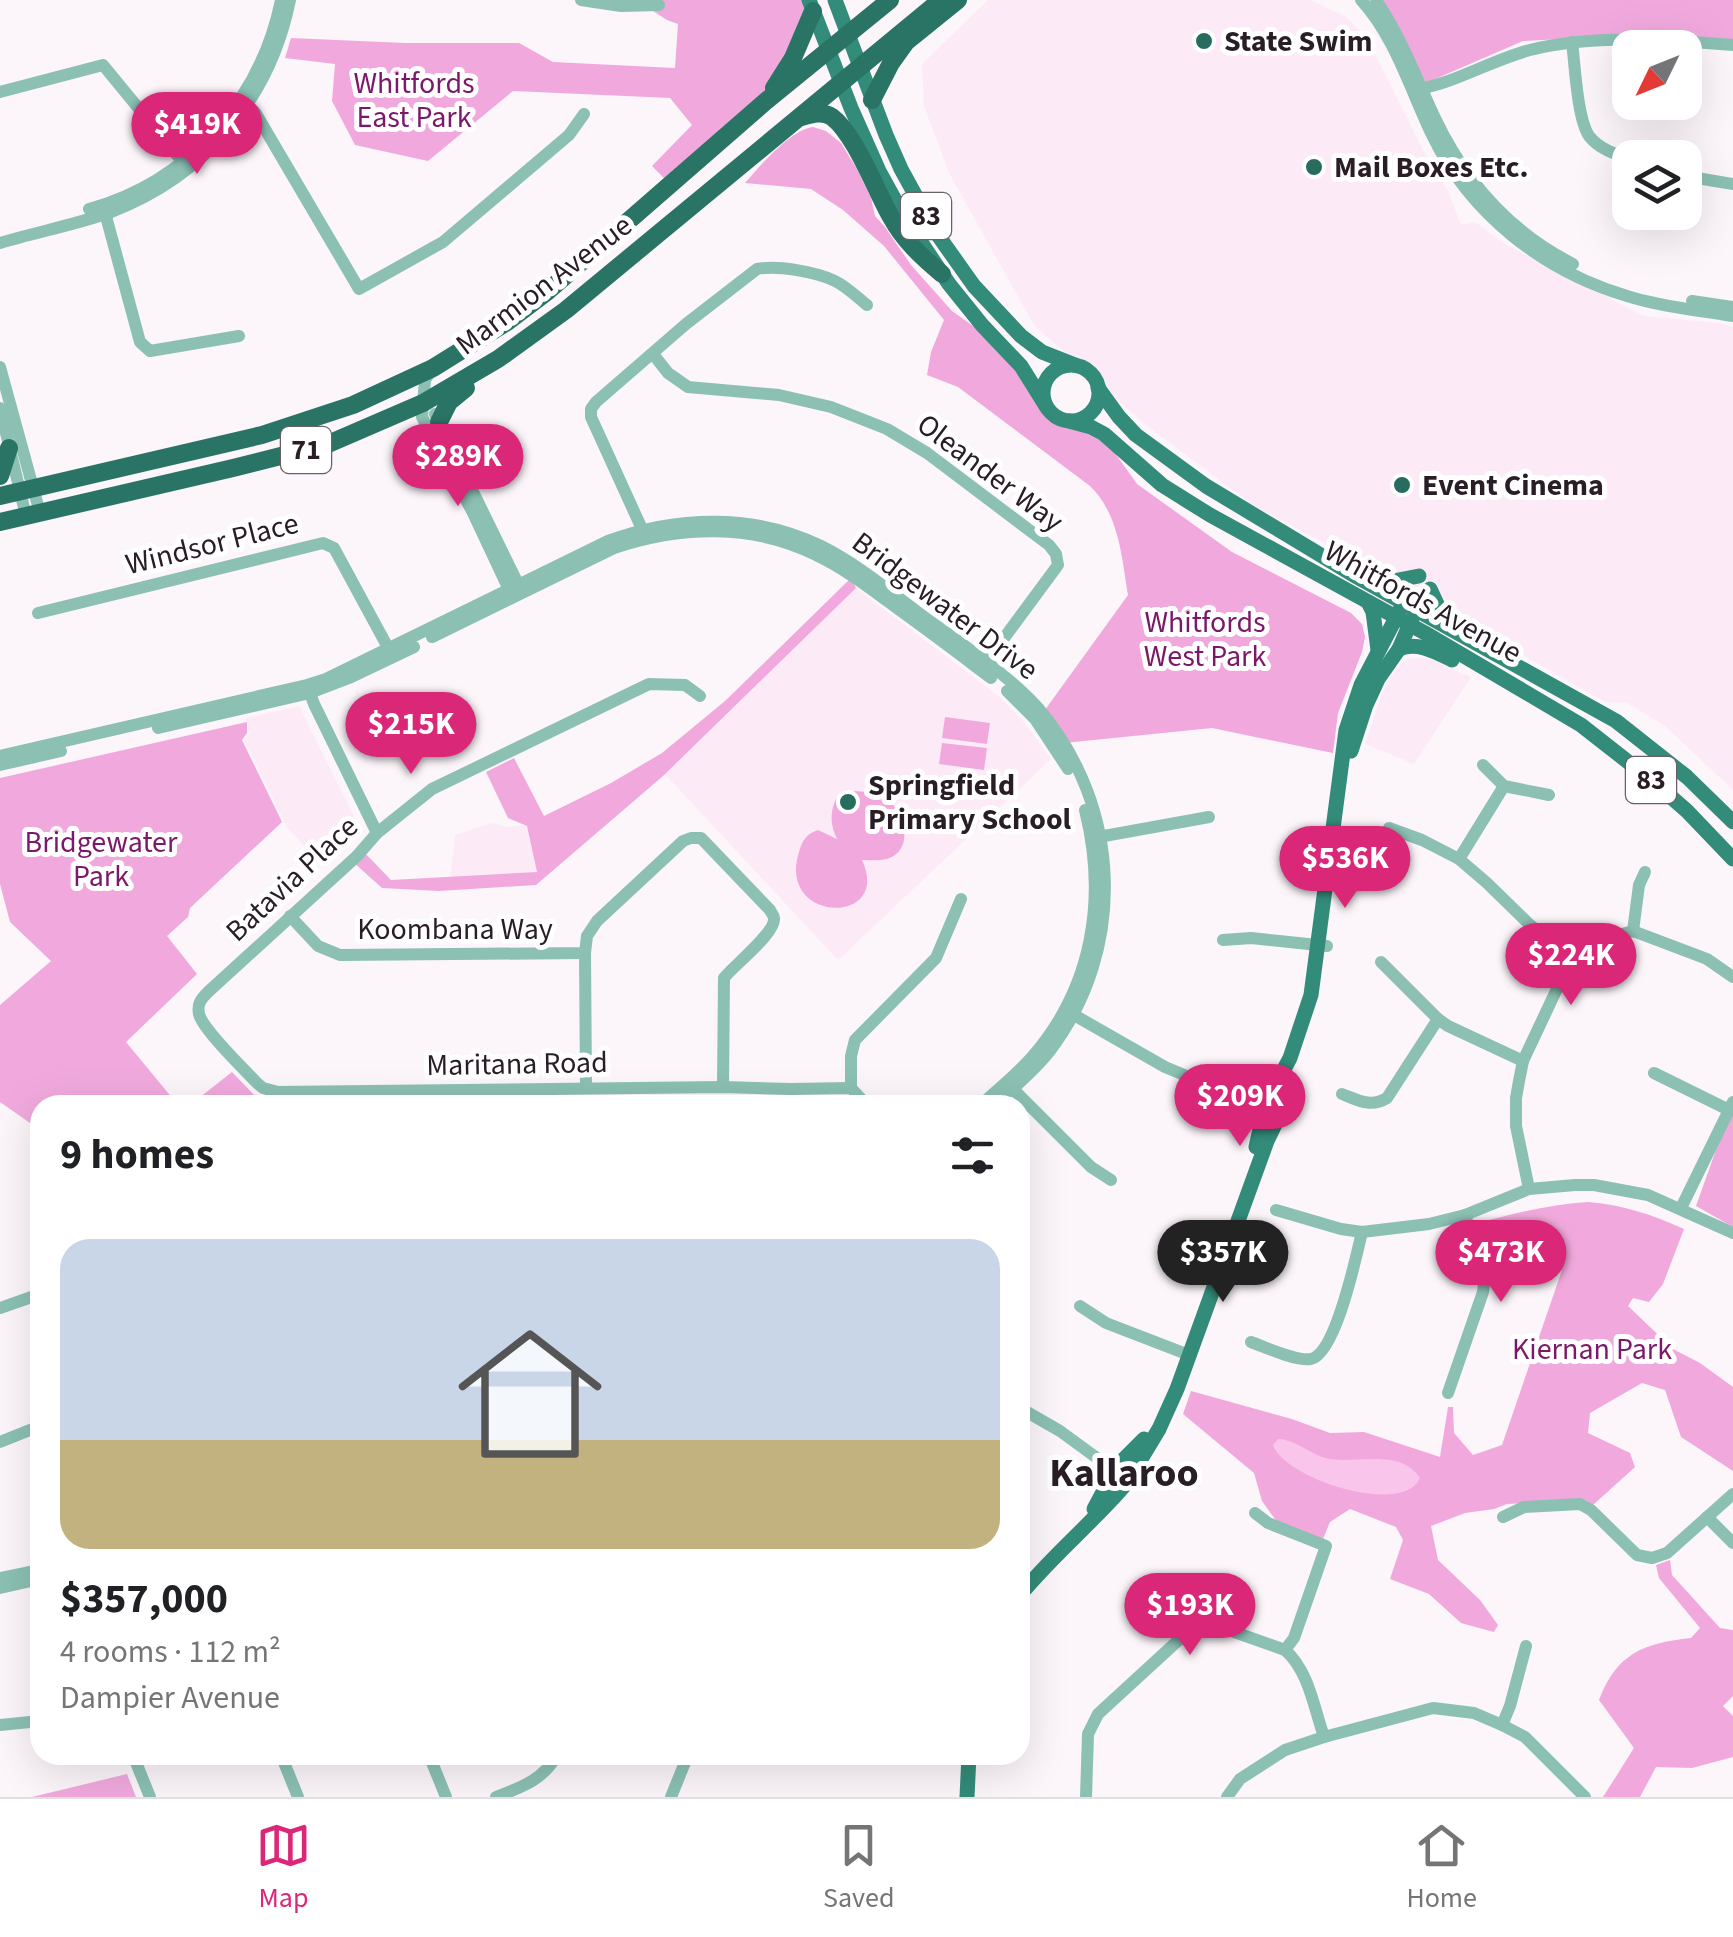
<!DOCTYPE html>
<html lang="en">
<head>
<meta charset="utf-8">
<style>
	:root { --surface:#fff; --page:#f2f2f2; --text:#202124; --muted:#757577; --line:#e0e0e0; --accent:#db2777 }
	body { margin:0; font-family:"Source Sans 3",sans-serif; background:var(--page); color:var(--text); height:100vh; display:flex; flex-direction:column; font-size:38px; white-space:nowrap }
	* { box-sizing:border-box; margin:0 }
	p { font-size:32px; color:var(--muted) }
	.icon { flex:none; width:55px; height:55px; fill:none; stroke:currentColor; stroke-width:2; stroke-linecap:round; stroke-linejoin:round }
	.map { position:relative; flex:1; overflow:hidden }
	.drawer { position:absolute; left:30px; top:1095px; width:1000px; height:670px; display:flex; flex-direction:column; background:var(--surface); border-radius:30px; box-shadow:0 10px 40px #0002 }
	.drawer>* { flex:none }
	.needle { width:65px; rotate:227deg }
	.tools { position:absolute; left:1612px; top:30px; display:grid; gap:20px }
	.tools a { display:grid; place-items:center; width:90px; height:90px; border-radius:20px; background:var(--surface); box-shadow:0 10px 40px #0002; font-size:50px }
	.price { position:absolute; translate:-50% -85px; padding:0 22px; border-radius:35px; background:var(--accent); color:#fff; font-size:32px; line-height:65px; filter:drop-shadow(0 2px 5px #0008) }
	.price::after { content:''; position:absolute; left:50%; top:60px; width:30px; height:22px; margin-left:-15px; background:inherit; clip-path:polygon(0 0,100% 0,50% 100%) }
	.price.on { background:#222; color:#fff }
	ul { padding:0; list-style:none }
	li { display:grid; align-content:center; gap:20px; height:530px; padding:0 30px }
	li+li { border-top:2px solid var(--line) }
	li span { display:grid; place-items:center; height:310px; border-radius:30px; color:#555 }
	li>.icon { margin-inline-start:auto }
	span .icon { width:180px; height:180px; fill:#fffc; stroke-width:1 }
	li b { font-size:42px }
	h2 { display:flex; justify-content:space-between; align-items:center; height:120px; padding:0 30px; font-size:42px }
	.menu { display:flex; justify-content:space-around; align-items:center; height:140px; border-top:2px solid var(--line); background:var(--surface); font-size:28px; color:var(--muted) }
	.menu a { display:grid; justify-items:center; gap:5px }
	.menu .on { color:var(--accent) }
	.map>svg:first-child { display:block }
</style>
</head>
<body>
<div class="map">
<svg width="1733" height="1797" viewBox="0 0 1733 1797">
	<rect width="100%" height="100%" fill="#fcf5fa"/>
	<g fill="#fcebf7">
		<polygon points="988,0 1311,0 1346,17 1368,40 1426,156 1448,191 1461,225 1475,222 1505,244 1644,316 1719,323 1733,327 1733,790 1665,726 1627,703 1605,702 1357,560 1254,506 1146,425 1034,325 949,173 924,106 922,64"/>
		<polygon points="856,588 1000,697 1023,721 1051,759 838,960 663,772"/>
		<polygon points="1417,658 1431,659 1471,677 1414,764 1365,744 1383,691 1394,672 1406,659"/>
		<polygon points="299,706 362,832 323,866 287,827 244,740 250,733 246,718"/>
		<polygon points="492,823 506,827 527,825 537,872 450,882 455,835"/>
	</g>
	<g fill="#f1a9dd">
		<polygon points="625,0 805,0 803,23 774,80 754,105 667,181 652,166 692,125 670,98 513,91 428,161 355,145 332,101 335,64 285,58 291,38 405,43 519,43 553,62 675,68 678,24 667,20 650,9"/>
		<polygon points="1383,0 1733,0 1733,43 1562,39 1523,41 1426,83"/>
		<path d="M813,127L826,131L841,143L857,169L871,198L875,216L885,227L911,265L952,311L1003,347L1026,377L1045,415L1063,427L1082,430L1110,446L1137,484L1232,552L1351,613L1362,624L1365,637L1362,652L1338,713L1333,753L1212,728L1064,743L1042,714L1128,595C1122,558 1119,514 1090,486L958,387L927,375L931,352L944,320L884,246L843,210L811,189L745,183C760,166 790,130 813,127Z"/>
		<polygon points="851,578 856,588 663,776 536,885 439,891 382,888 352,861 362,850 391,880 537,872 527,826 508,818 486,772 514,758 544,816 611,783 662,753 725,701"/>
		<polygon points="945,717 990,723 987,744 942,738"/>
		<polygon points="247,722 247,733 242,740 282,822 190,908 188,917 167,936 197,974 126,1042 178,1105 40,1105 40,1130 0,1102 0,1005 51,961 10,922 0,884 0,778"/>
		<polygon points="942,743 987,748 984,770 939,764"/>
		<path d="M855,791C864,792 872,791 880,795C903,804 918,850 887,859C879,861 869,860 862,860C893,926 776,924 799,852C802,841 806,834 818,830L837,839C831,826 829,814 836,799Z"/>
		<polygon points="232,1072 256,1097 255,1105 190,1105"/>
		<polygon points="1733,1102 1733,1227 1696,1206"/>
		<path d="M1589,1202C1624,1205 1653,1215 1684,1229L1663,1284L1649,1302L1633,1298L1628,1306L1673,1349L1700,1363L1733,1387V1471L1681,1437L1665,1390L1642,1383L1590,1413L1588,1433L1630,1453L1635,1467L1593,1505L1585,1500L1507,1504L1494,1509L1465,1513L1431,1526L1438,1560L1480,1600L1498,1625L1494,1632L1461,1623L1429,1594L1390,1579L1403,1540L1396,1527L1350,1509L1330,1522L1323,1539L1277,1522L1262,1501L1254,1473L1183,1414L1191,1391L1292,1419L1330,1433L1364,1432L1440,1457L1448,1407H1453L1454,1433L1473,1455L1502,1445L1562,1270L1513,1255L1486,1263L1477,1234L1478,1223C1515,1213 1551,1204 1589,1202Z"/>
		<path d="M1670,1560L1672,1575L1720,1628L1733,1630V1696L1723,1706L1733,1716V1757L1692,1768L1656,1767L1640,1797H1603L1634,1748L1599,1700C1617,1653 1644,1643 1691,1638L1700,1628L1659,1578L1656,1565Z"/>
		<polygon points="127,1774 136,1797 32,1797"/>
	</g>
	<path fill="#fac5eb" d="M1278,1439C1298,1440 1311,1456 1330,1459C1360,1464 1400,1448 1420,1478C1403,1517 1285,1479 1273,1445Z"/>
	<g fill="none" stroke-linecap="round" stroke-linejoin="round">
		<g stroke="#8bc0b3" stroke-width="12">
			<polyline points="581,0 621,6 659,5"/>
			<path d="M1361,0C1395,37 1410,89 1432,135C1470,214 1543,271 1627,296C1662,307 1698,310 1733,316"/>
			<path d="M1376,0C1401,37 1416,77 1434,116C1464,180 1510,232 1573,264"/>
			<path d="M1572,42C1575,65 1577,118 1589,136C1599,149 1615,154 1630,159"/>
			<path d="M1419,89C1457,82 1492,60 1530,50C1596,34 1666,40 1733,45"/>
			<polyline points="0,92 103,65 186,166"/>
			<polyline points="241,100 255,112 359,289 443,242 569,135 584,114"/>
			<polyline points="1685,176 1733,184"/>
			<path d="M89,209C188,182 261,99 281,0"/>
			<polyline points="104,209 140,342 150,351 239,336"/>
			<path d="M0,243C36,232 75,225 111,212C205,176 270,99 290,0"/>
			<polyline points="1692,301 1733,307"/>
			<polyline points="653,354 668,373 688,387 779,395 831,407 887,429 927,453 1049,545 1056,554 1058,565 982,668"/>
			<polyline points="0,367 40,513"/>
			<polyline points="432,369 425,380 422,417 473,513 512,596"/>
			<polyline points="0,408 26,516"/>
			<polyline points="435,414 521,590"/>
			<path d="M643,536L642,529L591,417V409L596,402L686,324L757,269C777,265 817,272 835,281C847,287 857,297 867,305"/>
			<polyline points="38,613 323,543 334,548 392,655"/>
			<path d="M432,637L614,548C680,526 752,523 816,555C848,570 876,593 905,614C934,635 963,657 991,678"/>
			<polyline points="308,687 314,704 377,833"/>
			<polyline points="1007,691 1035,719 1068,769"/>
			<path d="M700,696L685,685L649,684L432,789L377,833L357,856L208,992C201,999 197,1004 199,1014C203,1030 244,1069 257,1083L263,1088L278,1092L723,1087L791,1089L851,1088L867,1105"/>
			<polyline points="158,728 310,693 349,678 414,647"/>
			<path d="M0,756L307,685L326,679L608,541C676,516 754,513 821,546C859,565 893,594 927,619C962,644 1011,677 1039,709C1122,807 1128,949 1049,1052C1033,1072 1013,1088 995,1105"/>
			<polyline points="0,765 61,751"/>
			<polyline points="1483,765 1504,786 1549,795"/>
			<polyline points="1389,828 1422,840 1459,859 1487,883 1528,923 1571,959"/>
			<polyline points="1093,838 1209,817"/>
			<polyline points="1459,859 1504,786"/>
			<path d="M290,916L318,946L340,955L585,953L587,936L597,921L683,841L691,838H701L770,910C771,913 774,915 774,918C776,933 734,965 724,978L723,1087"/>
			<polyline points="1633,931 1639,885 1645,872"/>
			<polyline points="1223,940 1251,938 1327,946"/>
			<polyline points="585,953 586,1088"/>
			<polyline points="1381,962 1438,1019 1448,1026 1523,1061"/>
			<polyline points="1067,1011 1165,1067 1261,1107"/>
			<polyline points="1654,1073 1729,1110"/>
			<polyline points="1221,1080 1266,1095"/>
			<polyline points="1007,1083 1091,1167 1111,1180"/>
			<polyline points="851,1088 851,1056 855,1040 936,958 961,899"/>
			<path d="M1342,1094C1358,1100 1370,1108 1387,1098L1438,1019"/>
			<path d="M981,1105C998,1089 1017,1074 1032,1057C1093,987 1107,898 1085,810"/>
			<polyline points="1529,1189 1516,1126 1516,1098 1519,1081 1523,1061 1571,959 1591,943 1633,931 1707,959 1733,977"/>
			<polyline points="1681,1208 1733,1102"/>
			<polyline points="1276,1210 1341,1229 1362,1232 1429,1224 1465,1215 1529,1189 1575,1185 1594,1185 1648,1195 1733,1233"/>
			<polyline points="1080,1306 1106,1323 1189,1355"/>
			<polyline points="0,1308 40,1294"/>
			<path d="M1251,1342C1265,1347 1297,1362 1311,1359C1336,1353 1356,1257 1362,1232"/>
			<path d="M1448,1393L1483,1292C1488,1265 1473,1240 1465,1215"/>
			<polyline points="1020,1408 1060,1431 1112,1469"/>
			<polyline points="0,1442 40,1426"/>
			<polyline points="1255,1513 1268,1523 1326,1546 1294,1638 1285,1650"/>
			<polyline points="1503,1517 1524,1507 1580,1504 1591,1510 1637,1555 1652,1558 1667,1553 1733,1494"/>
			<polyline points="1707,1517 1733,1543"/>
			<polyline points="0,1578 40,1570"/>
			<polyline points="0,1588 40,1579"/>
			<polyline points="0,1725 40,1721"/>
			<polyline points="1502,1725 1510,1706 1526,1646"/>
			<polyline points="133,1755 150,1797"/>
			<polyline points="281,1755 298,1797"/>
			<polyline points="429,1755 446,1797"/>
			<path d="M496,1797C522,1787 543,1780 557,1755"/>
			<polyline points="671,1797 688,1755"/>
			<path d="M1086,1797L1088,1734L1098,1714L1195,1625L1209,1623L1285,1650C1309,1671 1314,1708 1324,1737"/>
			<polyline points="1227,1797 1240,1779 1285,1750 1324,1737 1433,1708 1474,1713 1502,1725 1525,1737 1585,1797"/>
		</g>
		<g stroke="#338b79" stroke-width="15">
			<polyline points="809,0 851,108 879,171 906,220 949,284 982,325 1021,366 1046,406"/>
			<polyline points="835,0 886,135 901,169 935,231 974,286 1021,336 1042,352 1075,365"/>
			<circle cx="1071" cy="393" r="28"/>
			<polyline points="1098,388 1119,417 1136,435 1206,486 1357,577 1616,721 1687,777 1733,822"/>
			<polyline points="1069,421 1091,427 1104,434 1162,485 1210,515 1425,633 1581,725 1655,783 1687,811 1733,859"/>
			<polyline points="1366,578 1393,581 1419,576"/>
			<polyline points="1430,589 1447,626"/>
			<polyline points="1368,602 1373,612 1378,650"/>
			<path d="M1399,649C1417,641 1436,652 1452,660"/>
			<polyline points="1351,751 1366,705 1378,679 1399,649 1412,619"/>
			<circle cx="1274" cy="1104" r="13"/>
			<polyline points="1272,1092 1290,1058 1311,995 1346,730 1361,685 1401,608"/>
			<polyline points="1256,1147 1264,1112"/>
			<polyline points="1119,1464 1144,1439"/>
			<polyline points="1133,1472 1159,1429 1177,1389 1267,1141 1279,1116"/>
			<polyline points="1094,1509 1110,1479"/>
			<path d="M1020,1595C1052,1556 1091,1524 1124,1486"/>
			<polyline points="967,1797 969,1755"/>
		</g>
		<g stroke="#297465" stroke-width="18">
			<polyline points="774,88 793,58 813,11"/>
			<polyline points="872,100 891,63 906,42 958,0"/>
			<path d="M802,117C812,114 823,111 832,117C855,134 876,191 891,217C904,241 922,257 942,274"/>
			<polyline points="439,422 449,402 466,388"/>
			<polyline points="0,476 9,448"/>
			<polyline points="0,496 262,435 353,405 433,368 507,322 548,291 766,101 890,0"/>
			<polyline points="0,522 233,468 328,444 423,403 498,359 566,310 941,0"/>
		</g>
	</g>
	<g fill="#286c5f" stroke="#fff" stroke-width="4">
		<circle cx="1204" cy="41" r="10"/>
		<circle cx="1314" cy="167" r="10"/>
		<circle cx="1402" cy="485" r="10"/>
		<circle cx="848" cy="802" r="10"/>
	</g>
	<g text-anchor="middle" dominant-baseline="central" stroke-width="10" stroke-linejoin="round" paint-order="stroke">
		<g fill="#fff" stroke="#696167" stroke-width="2.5">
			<rect x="901" y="193" width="50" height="46" rx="8"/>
			<rect x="281" y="427" width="50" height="46" rx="8"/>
			<rect x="1626" y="757" width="50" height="46" rx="8"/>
		</g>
		<g font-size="28" font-weight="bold" fill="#291d26">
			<text x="926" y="216">83</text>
			<text x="306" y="450">71</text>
			<text x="1651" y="780">83</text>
		</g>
		<g font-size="30" font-weight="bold" fill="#291d26" stroke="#fff" text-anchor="start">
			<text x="1224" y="41">State Swim</text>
			<text x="1334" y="167">Mail Boxes Etc.</text>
			<text x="1422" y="485">Event Cinema</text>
			<text x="868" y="785">Springfield<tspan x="868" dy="34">Primary School</tspan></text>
		</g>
		<g font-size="30" fill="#7c186a" stroke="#fff">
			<text x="414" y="83">Whitfords<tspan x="414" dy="34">East Park</tspan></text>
			<text x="1205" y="622">Whitfords<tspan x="1205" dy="34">West Park</tspan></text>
			<text x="101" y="842">Bridgewater<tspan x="101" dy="34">Park</tspan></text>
			<text x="1592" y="1349">Kiernan Park</text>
		</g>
		<g font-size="30" fill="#291d26" stroke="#fff">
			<text transform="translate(544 285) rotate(-37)">Marmion Avenue</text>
			<text transform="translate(990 473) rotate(37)">Oleander Way</text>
			<text transform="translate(212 544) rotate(-14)">Windsor Place</text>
			<text transform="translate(1423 602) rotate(29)">Whitfords Avenue</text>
			<text transform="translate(945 606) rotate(37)">Bridgewater Drive</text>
			<text transform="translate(292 879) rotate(-43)">Batavia Place</text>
			<text x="455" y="929">Koombana Way</text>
			<text transform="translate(517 1064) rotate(-1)">Maritana Road</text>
		</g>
		<g font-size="40" font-weight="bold" fill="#291d26" stroke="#fff">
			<text x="1124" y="1473">Kallaroo</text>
		</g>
	</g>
</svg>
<div class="tools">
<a><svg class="needle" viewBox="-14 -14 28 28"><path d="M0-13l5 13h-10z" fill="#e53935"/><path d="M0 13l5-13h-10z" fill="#757577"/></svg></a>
<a><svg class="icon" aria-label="layers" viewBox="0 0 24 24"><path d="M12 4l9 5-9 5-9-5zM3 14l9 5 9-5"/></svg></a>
</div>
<b class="price" style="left:197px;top:177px">$419K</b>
<b class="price" style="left:458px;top:509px">$289K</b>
<b class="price" style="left:411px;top:777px">$215K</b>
<b class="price" style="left:1345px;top:911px">$536K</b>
<b class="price" style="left:1571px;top:1008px">$224K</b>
<b class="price" style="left:1240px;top:1149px">$209K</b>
<b class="price on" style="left:1223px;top:1305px">$357K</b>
<b class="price" style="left:1501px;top:1305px">$473K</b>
<b class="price" style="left:1190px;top:1658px">$193K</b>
<section class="drawer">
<h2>9 homes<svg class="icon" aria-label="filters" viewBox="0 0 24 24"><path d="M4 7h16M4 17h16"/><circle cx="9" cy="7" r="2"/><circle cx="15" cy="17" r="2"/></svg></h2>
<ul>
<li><span style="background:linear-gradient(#c9d6e8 65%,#c2b280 0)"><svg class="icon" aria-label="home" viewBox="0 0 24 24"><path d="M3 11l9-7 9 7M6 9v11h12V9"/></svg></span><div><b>$357,000</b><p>4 rooms · 112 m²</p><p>Dampier Avenue</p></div></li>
</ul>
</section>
</div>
<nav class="menu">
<a class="on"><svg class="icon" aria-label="map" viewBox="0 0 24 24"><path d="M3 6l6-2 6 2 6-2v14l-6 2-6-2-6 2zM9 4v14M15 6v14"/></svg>Map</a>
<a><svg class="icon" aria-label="saved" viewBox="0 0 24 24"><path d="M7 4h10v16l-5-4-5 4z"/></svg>Saved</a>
<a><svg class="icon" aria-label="home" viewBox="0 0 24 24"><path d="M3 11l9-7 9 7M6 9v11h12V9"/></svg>Home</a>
</nav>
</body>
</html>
